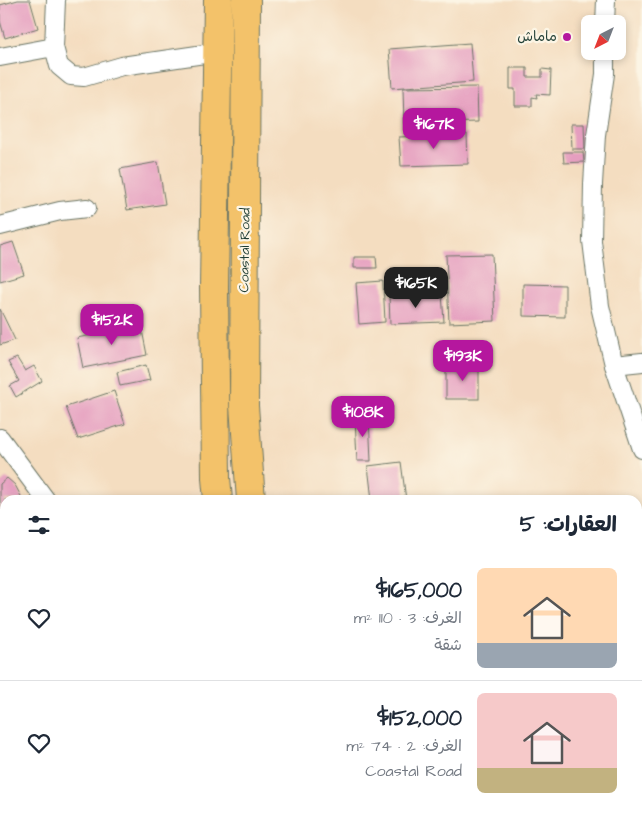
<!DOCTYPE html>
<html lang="ar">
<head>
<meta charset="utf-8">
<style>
	:root { --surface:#fff; --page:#f2f2f3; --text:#1f2937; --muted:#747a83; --line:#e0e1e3; --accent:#b5179e }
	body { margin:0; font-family:"Architects Daughter","Playpen Sans Arabic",sans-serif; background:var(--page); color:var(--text); direction:rtl; height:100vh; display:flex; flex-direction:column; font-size:19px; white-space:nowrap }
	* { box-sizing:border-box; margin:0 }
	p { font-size:16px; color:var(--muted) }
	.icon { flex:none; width:28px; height:28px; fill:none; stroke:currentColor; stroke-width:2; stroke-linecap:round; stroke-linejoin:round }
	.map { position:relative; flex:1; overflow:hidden; direction:ltr }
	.details { position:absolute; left:0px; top:495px; width:642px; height:321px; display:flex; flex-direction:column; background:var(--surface); border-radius:15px 15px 0 0; box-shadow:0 2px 8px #0003; direction:rtl }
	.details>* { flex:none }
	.needle { width:32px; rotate:222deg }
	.tools { position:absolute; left:581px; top:15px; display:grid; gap:10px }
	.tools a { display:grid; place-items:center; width:45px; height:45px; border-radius:8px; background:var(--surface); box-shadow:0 2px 8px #0003; font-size:25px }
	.price { position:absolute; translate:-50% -42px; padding:0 11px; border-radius:10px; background:var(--accent); color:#fff; font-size:16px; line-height:32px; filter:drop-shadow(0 1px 2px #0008) }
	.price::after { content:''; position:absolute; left:50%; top:30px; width:15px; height:11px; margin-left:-8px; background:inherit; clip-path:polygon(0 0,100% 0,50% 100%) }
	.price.current { background:#222; color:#fff }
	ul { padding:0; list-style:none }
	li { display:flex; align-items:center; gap:15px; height:125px; padding:0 25px }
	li+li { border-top:1px solid var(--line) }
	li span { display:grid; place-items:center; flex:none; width:140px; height:100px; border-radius:8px; color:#555 }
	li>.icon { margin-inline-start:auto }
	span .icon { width:60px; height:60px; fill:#fffc; stroke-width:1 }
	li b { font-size:21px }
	h2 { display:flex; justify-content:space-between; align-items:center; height:60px; padding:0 25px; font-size:21px }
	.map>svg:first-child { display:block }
</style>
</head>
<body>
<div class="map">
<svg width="642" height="816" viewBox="0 0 642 816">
	<rect width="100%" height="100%" fill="#fcf5e5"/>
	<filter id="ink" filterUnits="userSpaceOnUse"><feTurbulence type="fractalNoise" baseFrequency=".02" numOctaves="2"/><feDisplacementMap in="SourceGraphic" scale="10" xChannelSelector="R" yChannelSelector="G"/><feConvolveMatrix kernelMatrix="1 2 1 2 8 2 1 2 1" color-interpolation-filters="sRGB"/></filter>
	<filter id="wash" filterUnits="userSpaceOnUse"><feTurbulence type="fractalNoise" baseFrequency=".0096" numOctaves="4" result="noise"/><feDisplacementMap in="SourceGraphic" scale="20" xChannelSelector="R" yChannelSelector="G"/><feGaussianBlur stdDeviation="1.12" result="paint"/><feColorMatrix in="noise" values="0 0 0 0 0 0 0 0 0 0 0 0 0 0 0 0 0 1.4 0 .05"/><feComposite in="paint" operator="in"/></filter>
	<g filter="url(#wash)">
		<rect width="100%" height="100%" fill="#f4ddc0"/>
		<g id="blocks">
			<g fill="#e59ebf">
				<polygon points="18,0 30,0 38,28 5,38 0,21 0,5"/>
				<polygon points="470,43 473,82 392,88 389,49"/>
				<polygon points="510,68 527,68 527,77 542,77 542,69 551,70 550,95 536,94 537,98 532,97 532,106 515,106 515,89 510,89"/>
				<polygon points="477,87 478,122 404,124 403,88"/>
				<polygon points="571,124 584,124 585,149 572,149"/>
				<polygon points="467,134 468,164 401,166 399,137"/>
				<polygon points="563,152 583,152 584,162 564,163"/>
				<polygon points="158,162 165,204 127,210 120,169"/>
				<polygon points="13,242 24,274 0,281 0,246"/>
				<polygon points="492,254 495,321 449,323 446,255"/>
				<polygon points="354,257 376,257 377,268 354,268"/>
				<polygon points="383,281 385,322 359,324 356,283"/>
				<polygon points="523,284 565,285 565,317 523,316"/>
				<polygon points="442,293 444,322 390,324 389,295"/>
				<polygon points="0,309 15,340 0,345"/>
				<polygon points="141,325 147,355 83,368 77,338"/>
				<polygon points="17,358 25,371 34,366 42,381 16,397 10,386 19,381 8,362"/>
				<polygon points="146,365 150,380 120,386 117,372"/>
				<rect x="446" y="366" width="33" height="33"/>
				<polygon points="114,391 125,424 78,439 66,407"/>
				<polygon points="355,416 369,416 371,461 357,461"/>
				<polygon points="401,462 406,500 372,500 368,466"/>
				<polygon points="7,478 15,485 23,500 5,500 5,538 0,528 0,484"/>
				<polygon points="0,697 2,697 5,705 5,723 0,724"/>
				<polygon points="642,716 642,753 638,754 638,717"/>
				<polygon points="5,729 5,762 0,764 0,750 3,749 0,742 0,731"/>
				<polygon points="642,774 642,816 623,816 622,811 638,811 638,775"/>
				<polygon points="423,811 476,811 477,816 424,816"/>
				<polygon points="550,811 593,811 593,812 577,816 551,816"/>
			</g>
		</g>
	</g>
	<g filter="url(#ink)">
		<use href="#blocks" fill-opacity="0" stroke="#6a7565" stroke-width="1"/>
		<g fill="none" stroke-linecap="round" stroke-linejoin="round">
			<defs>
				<g id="minor">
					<polyline points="605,24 606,0"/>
					<polyline points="54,47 56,0"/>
					<polyline points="605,51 605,74 596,135 593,184 592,241 600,306 614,365 642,449"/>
					<polyline points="0,57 54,47 59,66 71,76 84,77 122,66 218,52"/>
					<polyline points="0,226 60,211 87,208"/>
					<polyline points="614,365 642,362"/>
					<polyline points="0,438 46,500"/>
					<polyline points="0,606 5,605"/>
					<polyline points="0,769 5,767"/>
					<polyline points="229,811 231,816"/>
				</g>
				<g id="trunk">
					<polyline points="218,0 214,288 216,478 218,500"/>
					<polyline points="246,0 244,406 251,500"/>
					<polyline points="282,811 284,816"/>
					<polyline points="313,811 315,816"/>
				</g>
			</defs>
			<use href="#minor" stroke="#6a7565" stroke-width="20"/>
			<use href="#trunk" stroke="#6a7565" stroke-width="30"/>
			<use href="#minor" stroke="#fff" stroke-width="18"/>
			<use href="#trunk" stroke="#f3c26a" stroke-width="28"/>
		</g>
	</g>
	<circle fill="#b5179e" stroke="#fcf5e5" stroke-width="2" cx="567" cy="37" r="5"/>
	<g text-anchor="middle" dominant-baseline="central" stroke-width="4.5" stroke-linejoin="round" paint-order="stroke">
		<g font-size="14" fill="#1f3d34" stroke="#fcf5e5" text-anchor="end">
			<text x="557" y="37">ماماش</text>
		</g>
		<g font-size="14" fill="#1f3d34" stroke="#fcf5e5">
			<text transform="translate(245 250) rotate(-89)">Coastal Road</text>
		</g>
	</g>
</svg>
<div class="tools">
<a><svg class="needle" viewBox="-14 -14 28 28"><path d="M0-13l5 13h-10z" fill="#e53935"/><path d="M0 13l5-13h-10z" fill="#747a83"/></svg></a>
</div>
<b class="price" style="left:434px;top:150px">$167K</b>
<b class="price current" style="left:416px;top:309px">$165K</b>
<b class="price" style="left:112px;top:346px">$152K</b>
<b class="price" style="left:463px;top:382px">$193K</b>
<b class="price" style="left:363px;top:438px">$108K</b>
<section class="details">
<h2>العقارات: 5<svg class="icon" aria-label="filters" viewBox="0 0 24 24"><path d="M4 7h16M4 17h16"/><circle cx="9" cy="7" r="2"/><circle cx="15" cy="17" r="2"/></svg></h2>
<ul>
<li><span style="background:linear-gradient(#ffd9b3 75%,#9aa5b1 0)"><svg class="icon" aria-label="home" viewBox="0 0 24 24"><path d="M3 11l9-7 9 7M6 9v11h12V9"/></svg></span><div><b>$165,000</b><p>الغرف: 3 · 110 m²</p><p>شقة</p></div><svg class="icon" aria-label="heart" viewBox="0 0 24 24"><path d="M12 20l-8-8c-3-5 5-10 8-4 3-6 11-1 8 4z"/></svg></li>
<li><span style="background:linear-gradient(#f6c9c9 75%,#c2b280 0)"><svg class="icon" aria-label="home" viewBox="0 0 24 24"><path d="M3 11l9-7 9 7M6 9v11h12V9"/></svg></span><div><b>$152,000</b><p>الغرف: 2 · 74 m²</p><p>Coastal Road</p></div><svg class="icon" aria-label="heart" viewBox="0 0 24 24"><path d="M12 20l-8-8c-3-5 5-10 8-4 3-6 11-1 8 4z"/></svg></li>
</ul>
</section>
</div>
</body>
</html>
